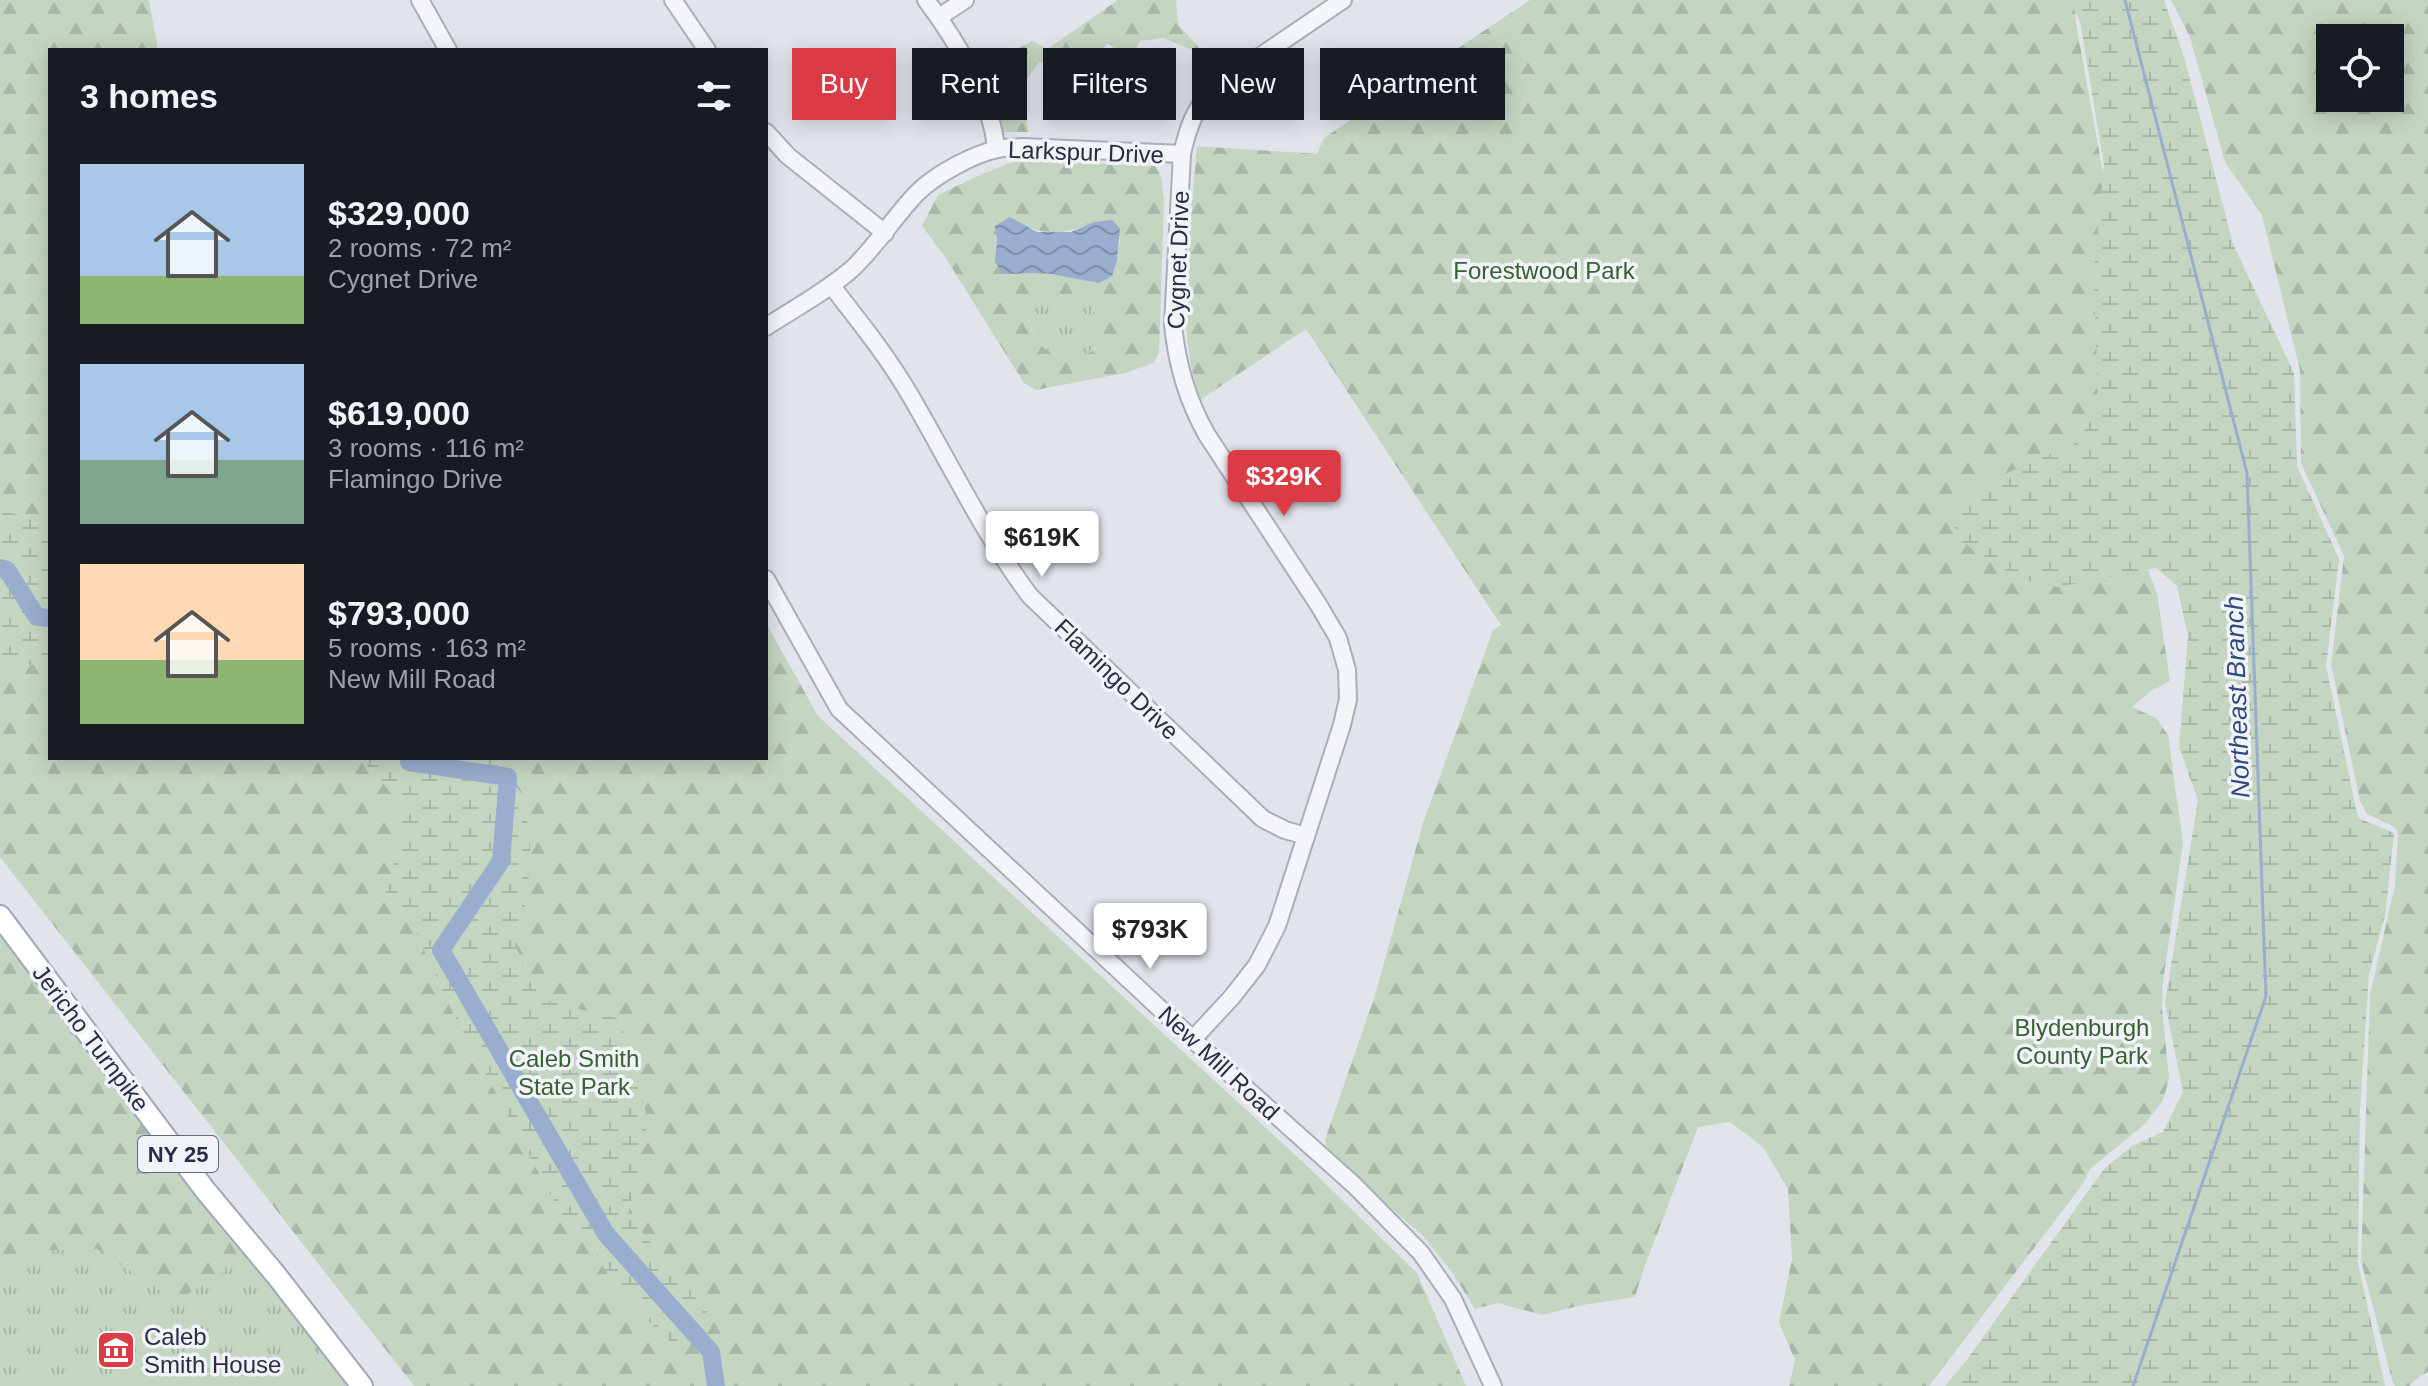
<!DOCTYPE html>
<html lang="en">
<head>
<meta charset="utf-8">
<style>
	:root { --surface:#171b24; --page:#20242c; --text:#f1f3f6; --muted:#9ea1a6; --accent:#da3b44 }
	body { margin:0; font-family:Arial,sans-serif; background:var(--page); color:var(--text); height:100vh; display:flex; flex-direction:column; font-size:30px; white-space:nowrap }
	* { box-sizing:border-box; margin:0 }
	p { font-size:26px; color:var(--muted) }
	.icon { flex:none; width:44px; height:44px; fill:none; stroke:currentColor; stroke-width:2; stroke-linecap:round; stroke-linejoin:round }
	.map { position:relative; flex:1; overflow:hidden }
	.sheet { position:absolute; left:48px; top:48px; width:720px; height:712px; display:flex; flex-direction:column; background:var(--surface); border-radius:0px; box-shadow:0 4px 20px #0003 }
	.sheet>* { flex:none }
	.guide { position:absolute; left:792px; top:48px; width:760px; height:72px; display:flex; gap:16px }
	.controls { position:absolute; left:2316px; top:24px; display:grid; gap:16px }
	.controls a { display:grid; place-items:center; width:88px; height:88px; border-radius:0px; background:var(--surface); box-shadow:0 4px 20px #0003; font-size:40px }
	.price { position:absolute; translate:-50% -68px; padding:0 18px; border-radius:8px; background:#fff; color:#222; font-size:26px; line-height:52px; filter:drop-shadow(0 2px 4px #0008) }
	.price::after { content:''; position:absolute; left:50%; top:48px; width:24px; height:18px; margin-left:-12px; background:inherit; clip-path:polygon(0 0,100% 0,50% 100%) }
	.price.active { background:var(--accent); color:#fff }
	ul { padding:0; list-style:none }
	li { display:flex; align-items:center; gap:24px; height:200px; padding:0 32px }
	li span { display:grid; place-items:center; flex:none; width:224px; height:160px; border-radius:0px; color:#555 }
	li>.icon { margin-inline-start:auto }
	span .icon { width:96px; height:96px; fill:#fffc; stroke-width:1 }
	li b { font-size:34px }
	h2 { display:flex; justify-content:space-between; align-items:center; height:96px; padding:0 32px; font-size:34px }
	.chip { padding:0 28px; border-radius:0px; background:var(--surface); box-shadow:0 4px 20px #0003; font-size:28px; line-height:72px }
	.chip.active { background:var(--accent); color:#fff }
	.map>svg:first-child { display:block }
</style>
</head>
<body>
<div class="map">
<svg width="2428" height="1386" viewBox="0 0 2428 1386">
	<defs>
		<pattern id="grass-tufts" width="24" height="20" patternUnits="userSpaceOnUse" patternTransform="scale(2)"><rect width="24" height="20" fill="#c4d5c1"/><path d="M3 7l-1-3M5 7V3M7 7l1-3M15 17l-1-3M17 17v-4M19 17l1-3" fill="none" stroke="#a8b7a7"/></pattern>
		<pattern id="forest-firs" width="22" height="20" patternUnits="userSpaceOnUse" patternTransform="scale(2)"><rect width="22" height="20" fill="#c4d5c1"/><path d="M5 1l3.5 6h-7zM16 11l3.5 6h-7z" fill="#a8b7a7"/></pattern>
		<pattern id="wetland-marsh" width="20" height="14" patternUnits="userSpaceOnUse" patternTransform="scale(2)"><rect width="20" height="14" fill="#c4d5c1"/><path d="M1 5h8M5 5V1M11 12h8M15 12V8" fill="none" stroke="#a8b7a7"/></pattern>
		<pattern id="water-waves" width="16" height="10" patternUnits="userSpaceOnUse" patternTransform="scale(2)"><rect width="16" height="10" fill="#99aece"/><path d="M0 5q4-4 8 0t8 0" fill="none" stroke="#7d8ea9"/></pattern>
	</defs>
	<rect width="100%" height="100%" fill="#e1e4eb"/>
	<g fill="url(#grass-tufts)">
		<path d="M1049,294L1092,300L1094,306L1092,321L1097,347C1086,355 1080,356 1068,356C1037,358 1026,323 1026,297Z"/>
		<polygon points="0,948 106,1093 355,1386 0,1386"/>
	</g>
	<g fill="url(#forest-firs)" fill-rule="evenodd">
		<polygon points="0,0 149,0 158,50 50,50 50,530 0,517"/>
		<polygon points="1118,0 1176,0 1178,24 1205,55 1163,38 1140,41 1131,59 1108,43 1091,62 1070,70 1055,63 1039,62 1021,87 1028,132 1001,132 986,66 1032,41 1047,49"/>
		<path d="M1530,0H2074L2076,23L2103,173L2145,563L2157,593L2170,681L2151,691L2132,707L2156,718L2168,735L2183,843L2163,982L2162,1007L2169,1079L2163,1100L2145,1124L2090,1169L2082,1185L1929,1386H1789L1795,1360L1779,1322L1792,1259L1788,1189L1763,1147L1730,1122L1698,1127L1643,1271L1635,1297L1582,1305L1542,1315L1498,1303L1475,1309L1452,1272L1422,1235L1328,1153L1325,1140L1376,992L1423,823L1493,630L1501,625L1306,329L1200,400C1173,320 1191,228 1197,146L1317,154L1324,138Z"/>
		<path d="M2171,0H2428V1372L2421,1375L2409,1386H2395L2392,1380L2361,1261L2370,995L2395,885L2398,832L2393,826L2367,814L2360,801L2331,664L2344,556L2301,463L2300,370L2262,215L2225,162L2190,37ZM2330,38H2390V98H2330Z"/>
		<path d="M1017,160L1155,166L1161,176L1164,201L1159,353L1153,363L1125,373L1036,390L1024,383L945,257L922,226L938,195L980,175ZM1010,218C1036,236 1066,236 1094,222L1120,239L1117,261L1112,276L1046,273L1019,274L995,248L997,238ZM1049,294L1092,300L1094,306L1092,321L1097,348C1088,354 1083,355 1072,356C1037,358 1027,328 1026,298Z"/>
		<polygon points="766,623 818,716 1304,1163 1417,1273 1466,1386 414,1386 0,857 0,634 50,647 50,758 360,758 401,802 499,980 525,798 493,758 766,758"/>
		<polygon points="0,935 238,1252 221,1274 176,1301 97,1249 17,1251 0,1294"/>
	</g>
	<g fill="url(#wetland-marsh)">
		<polygon points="2069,0 2164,0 2184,57 2233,244 2294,373 2297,466 2339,559 2326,666 2358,818 2394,833 2385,916 2369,974 2360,1109 2358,1263 2385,1386 1945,1386 1966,1361 2104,1169 2132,1146 2163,1132 2183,1092 2165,1003 2198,800 2179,747 2188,636 2177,586 2156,568 2057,587 2019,579 1961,541 1949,512 1989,481 2076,443 2098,410 2094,272 2104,165 2080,21"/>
		<polygon points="0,511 50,521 50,666 0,663"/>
		<polygon points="360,758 493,758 525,798 531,857 526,902 514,943 540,999 620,1019 648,1120 628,1215 707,1311 677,1348 619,1293 579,1227 563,1218 452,1011 410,919 386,893 398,845 400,802"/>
	</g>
	<polygon fill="url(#water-waves)" points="1010,217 1037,232 1071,232 1094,222 1112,220 1120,228 1117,261 1112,276 1099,283 1046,273 1004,274 995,262 997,238 995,226"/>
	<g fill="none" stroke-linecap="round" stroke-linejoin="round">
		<polyline stroke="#99aece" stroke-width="3" points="2125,0 2247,473 2266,996 2133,1386"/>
		<g stroke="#99aece" stroke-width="18">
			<polyline points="0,568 7,570 37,617 50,618"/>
			<polyline points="411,758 409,762 508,777 501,861 441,950 606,1234 711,1352 716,1386"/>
		</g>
		<defs>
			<g id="minor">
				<polyline points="420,0 448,50"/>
				<polyline points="673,0 707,50"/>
				<path d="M926,0C956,40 992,99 996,149"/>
				<polyline points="939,17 965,0"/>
				<polyline points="766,132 788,156 885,233"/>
				<path d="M831,285C858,320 885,353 907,390C948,459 982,532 1030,596L1263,819L1285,830L1306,836"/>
				<path d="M766,327C795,308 827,291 853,268C877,245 894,217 917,193C935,175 973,154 998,149C1006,147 1014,148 1022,147L1182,154"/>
				<polyline points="766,579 839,709 1231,1075 1354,1185 1421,1253 1453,1299 1493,1386"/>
				<path d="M1193,1039L1232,997L1257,965L1277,926L1342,725L1348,699L1347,670L1338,638L1318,604L1207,435C1187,400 1177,365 1173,325L1182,154C1188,127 1194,111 1212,89L1343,0"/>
			</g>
			<polyline id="major" points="0,916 205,1190 276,1275 362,1386"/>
		</defs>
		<use href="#minor" stroke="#a9aeb9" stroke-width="20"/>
		<use href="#major" stroke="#9fa6b8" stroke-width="24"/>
		<use href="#minor" stroke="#f4f5f9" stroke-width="16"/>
		<use href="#major" stroke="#fff" stroke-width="20"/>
	</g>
	<defs>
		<symbol id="museum-square" viewBox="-11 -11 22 22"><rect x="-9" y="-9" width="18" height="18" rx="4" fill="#da3b44" stroke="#f1f3f8"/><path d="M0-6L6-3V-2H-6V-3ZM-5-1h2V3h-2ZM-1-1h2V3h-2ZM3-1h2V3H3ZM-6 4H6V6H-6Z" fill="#fff"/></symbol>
	</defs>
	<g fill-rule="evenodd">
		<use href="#museum-square" x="94" y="1328" width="44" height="44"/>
	</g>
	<g text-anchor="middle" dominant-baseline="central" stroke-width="7" stroke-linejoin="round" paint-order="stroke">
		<rect fill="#f1f3f8" stroke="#646a7a" stroke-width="2" x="138" y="1136" width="80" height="36" rx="6"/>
		<g font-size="22" font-weight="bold" fill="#272f44">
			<text x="178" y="1154">NY 25</text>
		</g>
		<g font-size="24" fill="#272f44" stroke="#f1f3f8">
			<text transform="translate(1086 152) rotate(2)">Larkspur Drive</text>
			<text transform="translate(1178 260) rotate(-88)">Cygnet Drive</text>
			<text transform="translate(1117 679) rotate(44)">Flamingo Drive</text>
			<text transform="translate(91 1038) rotate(53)">Jericho Turnpike</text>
			<text transform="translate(1219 1063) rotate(43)">New Mill Road</text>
		</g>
		<g font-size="24" fill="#386133" stroke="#f1f3f8">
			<text x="1544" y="270">Forestwood Park</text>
			<text x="2082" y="1027">Blydenburgh<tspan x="2082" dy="28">County Park</tspan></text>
			<text x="574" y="1058">Caleb Smith<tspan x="574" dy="28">State Park</tspan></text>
		</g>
		<g font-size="24" fill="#272f44" stroke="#f1f3f8" text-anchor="start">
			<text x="144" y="1336">Caleb<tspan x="144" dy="28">Smith House</tspan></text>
		</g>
		<g font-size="26" font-style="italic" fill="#2e497c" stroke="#f1f3f8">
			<text transform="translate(2237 697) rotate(-92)">Northeast Branch</text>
		</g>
	</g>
</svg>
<div class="controls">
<a><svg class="icon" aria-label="locate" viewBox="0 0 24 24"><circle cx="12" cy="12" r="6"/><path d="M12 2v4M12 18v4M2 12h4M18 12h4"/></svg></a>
</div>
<b class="price active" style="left:1284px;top:518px">$329K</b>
<b class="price" style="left:1042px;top:579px">$619K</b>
<b class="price" style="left:1150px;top:971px">$793K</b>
<div class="guide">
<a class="chip active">Buy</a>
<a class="chip">Rent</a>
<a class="chip">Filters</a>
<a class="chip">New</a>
<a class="chip">Apartment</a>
</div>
<section class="sheet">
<h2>3 homes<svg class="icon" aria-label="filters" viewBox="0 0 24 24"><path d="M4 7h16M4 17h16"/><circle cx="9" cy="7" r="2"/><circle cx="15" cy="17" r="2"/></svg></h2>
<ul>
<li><span style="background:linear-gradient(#a9c7e8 70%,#8fb573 0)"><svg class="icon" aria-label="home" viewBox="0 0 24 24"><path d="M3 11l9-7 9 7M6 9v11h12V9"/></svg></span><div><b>$329,000</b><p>2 rooms · 72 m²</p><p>Cygnet Drive</p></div></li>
<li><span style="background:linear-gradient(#a9c7e8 60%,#7fa58c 0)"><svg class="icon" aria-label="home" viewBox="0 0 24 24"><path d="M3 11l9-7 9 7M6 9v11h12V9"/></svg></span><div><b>$619,000</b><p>3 rooms · 116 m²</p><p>Flamingo Drive</p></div></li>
<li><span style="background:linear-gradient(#ffd9b3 60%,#8fb573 0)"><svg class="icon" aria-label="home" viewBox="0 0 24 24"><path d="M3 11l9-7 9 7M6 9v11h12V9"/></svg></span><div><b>$793,000</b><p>5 rooms · 163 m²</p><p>New Mill Road</p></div></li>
</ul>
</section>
</div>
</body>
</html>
